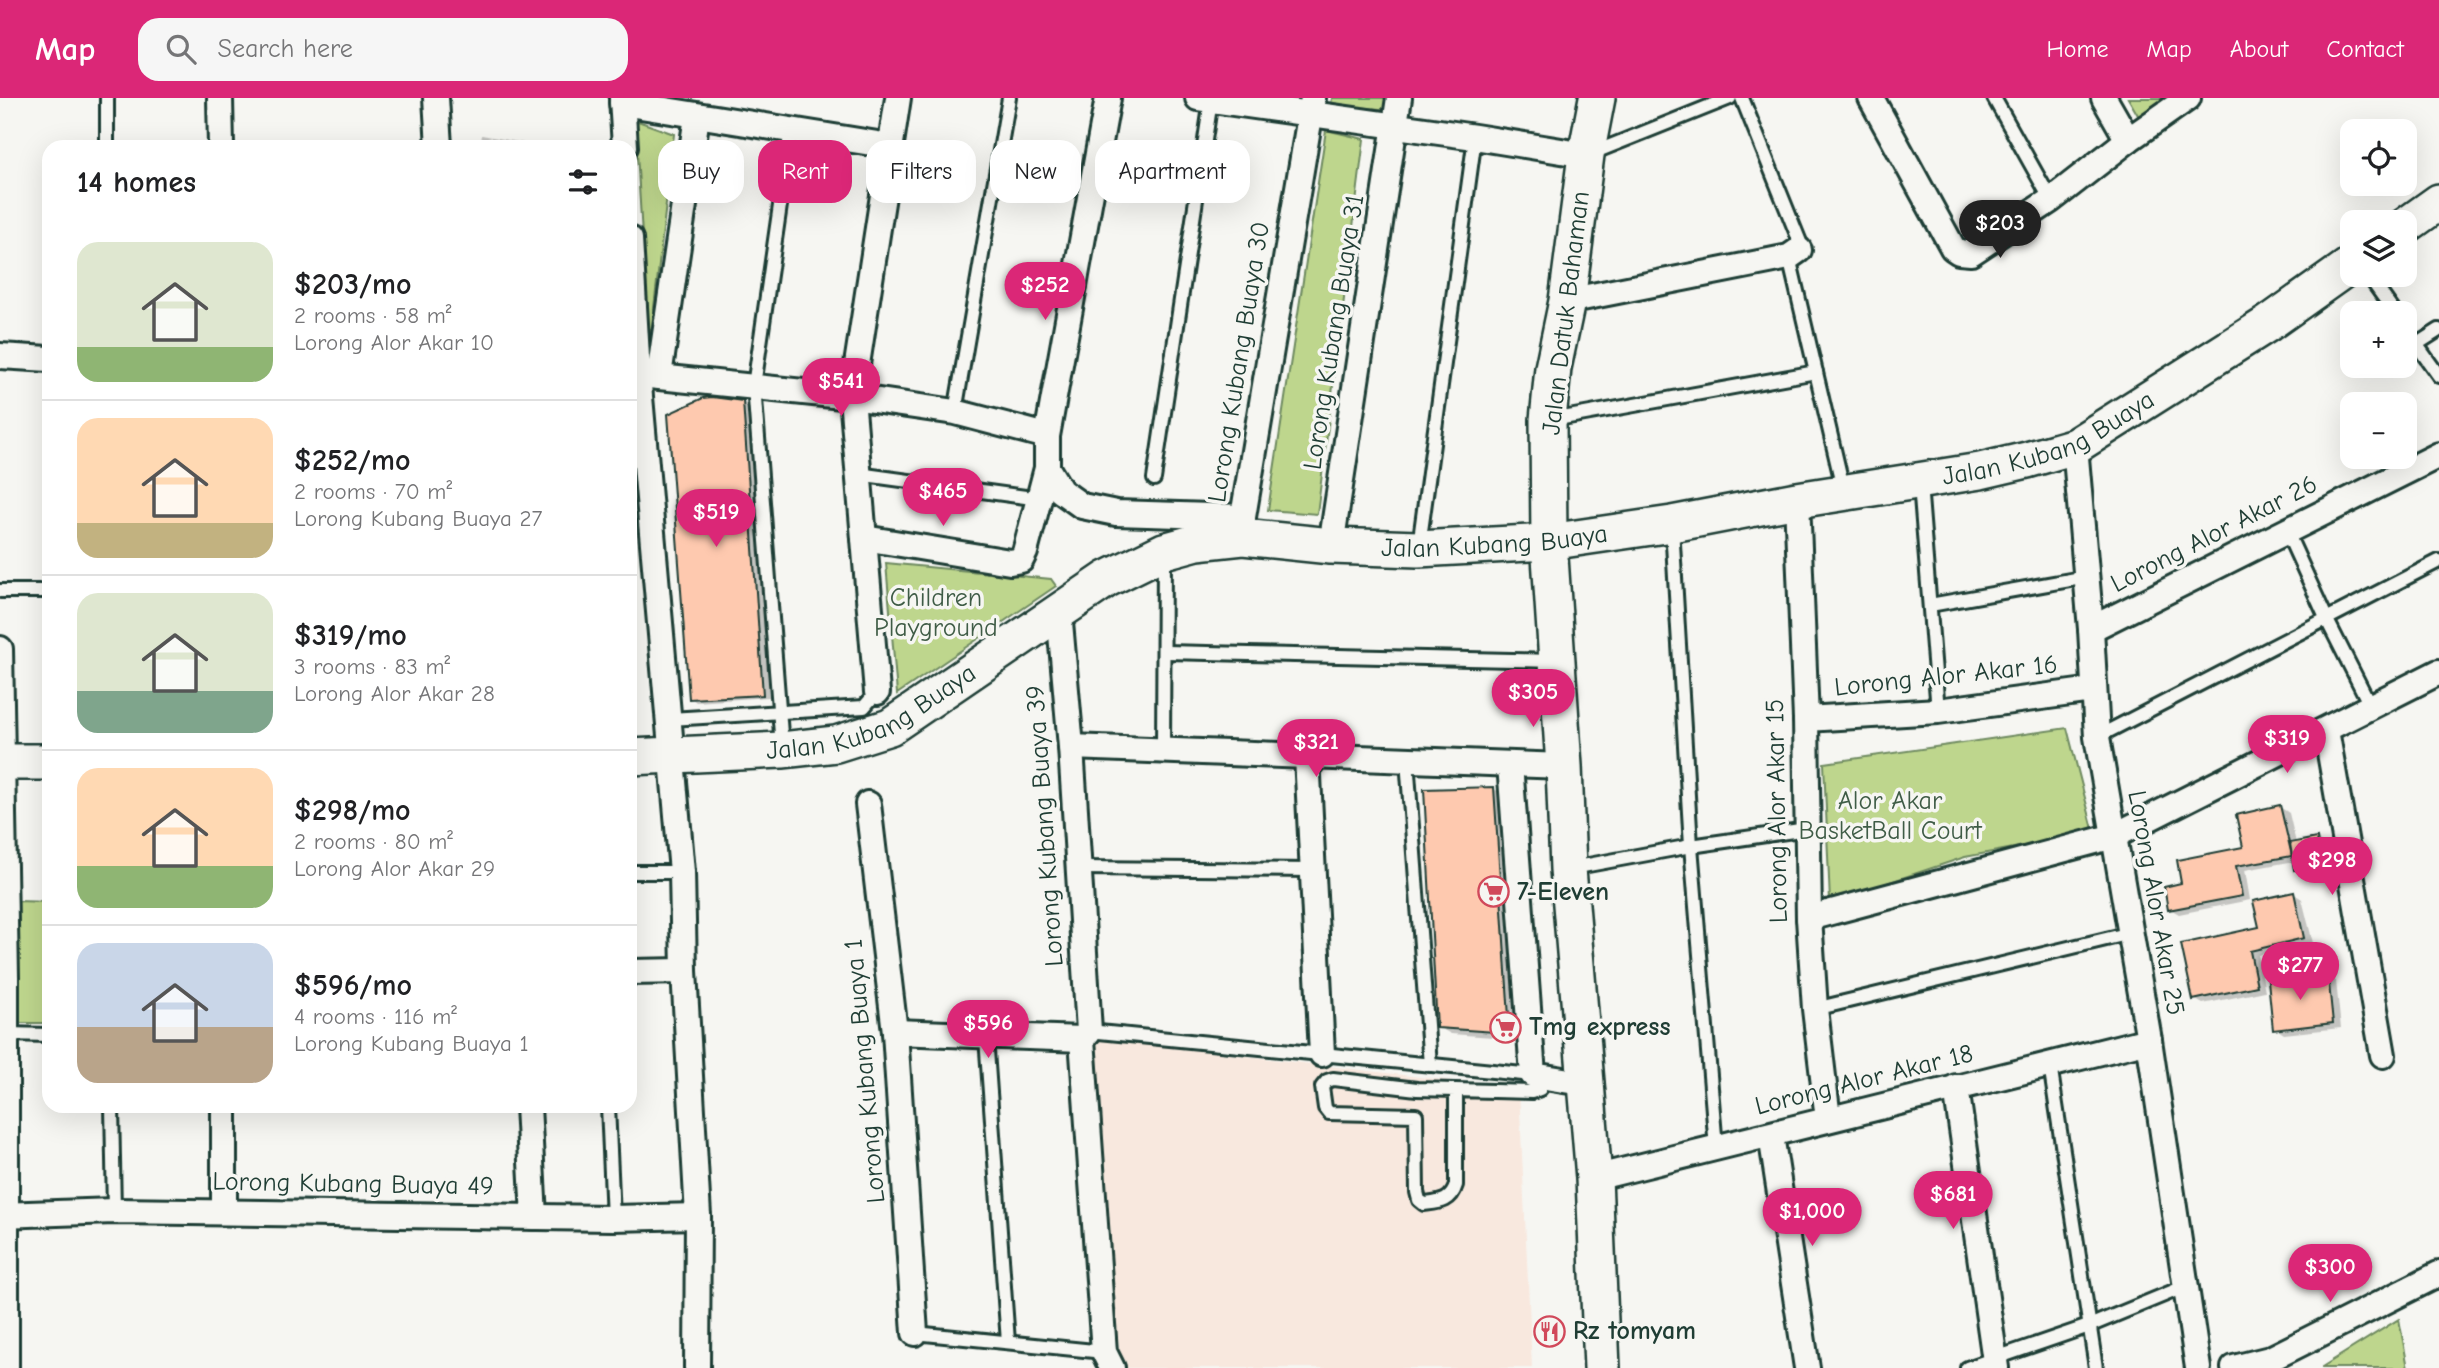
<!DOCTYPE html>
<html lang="en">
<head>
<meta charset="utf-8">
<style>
	:root { --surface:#fff; --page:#f6f6f6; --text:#202124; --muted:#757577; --line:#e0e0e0; --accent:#db2777 }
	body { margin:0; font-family:"Comic Neue",sans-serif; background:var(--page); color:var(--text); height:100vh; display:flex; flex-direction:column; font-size:26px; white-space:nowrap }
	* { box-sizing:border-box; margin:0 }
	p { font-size:23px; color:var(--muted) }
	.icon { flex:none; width:38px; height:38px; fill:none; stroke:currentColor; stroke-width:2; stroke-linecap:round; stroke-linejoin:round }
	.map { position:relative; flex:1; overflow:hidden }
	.side { position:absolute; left:42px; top:42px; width:595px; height:973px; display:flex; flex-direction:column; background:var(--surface); border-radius:21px; box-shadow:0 7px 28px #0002 }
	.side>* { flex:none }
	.hud { position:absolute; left:658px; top:42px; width:665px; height:63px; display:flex; gap:14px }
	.controls { position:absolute; left:2340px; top:21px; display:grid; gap:14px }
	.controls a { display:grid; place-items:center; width:77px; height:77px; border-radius:14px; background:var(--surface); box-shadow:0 7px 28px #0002; font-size:35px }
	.price { position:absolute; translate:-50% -60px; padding:0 16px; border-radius:24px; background:var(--accent); color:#fff; font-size:23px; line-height:46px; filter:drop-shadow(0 2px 4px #0008) }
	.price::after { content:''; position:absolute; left:50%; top:42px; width:21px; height:16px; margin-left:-10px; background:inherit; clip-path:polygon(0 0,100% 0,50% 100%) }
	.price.current { background:#222; color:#fff }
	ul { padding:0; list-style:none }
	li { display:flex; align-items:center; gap:21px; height:175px; padding:0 35px }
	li+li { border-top:2px solid var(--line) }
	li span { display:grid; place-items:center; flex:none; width:196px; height:140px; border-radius:21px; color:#555 }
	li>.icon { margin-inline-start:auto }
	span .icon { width:84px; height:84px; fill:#fffc; stroke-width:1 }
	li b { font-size:30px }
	h2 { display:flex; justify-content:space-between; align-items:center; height:84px; padding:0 35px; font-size:30px }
	.pill { padding:0 24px; border-radius:21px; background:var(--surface); box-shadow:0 7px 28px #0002; font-size:24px; line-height:63px }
	.pill.current { background:var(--accent); color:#fff }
	header { display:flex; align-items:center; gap:42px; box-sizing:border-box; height:98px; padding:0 35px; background:var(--accent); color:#fff }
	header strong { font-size:33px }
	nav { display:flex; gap:38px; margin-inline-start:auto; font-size:24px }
	.search { width:490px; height:63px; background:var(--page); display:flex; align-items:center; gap:18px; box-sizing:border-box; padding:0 24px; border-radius:21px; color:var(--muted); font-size:26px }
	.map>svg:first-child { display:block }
</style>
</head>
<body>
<header>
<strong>Map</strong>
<div class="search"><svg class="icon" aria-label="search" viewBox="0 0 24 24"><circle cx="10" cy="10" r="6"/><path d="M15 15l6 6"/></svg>Search here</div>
<nav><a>Home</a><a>Map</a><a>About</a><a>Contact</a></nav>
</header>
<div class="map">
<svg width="2439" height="1270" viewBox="0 0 2439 1270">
	<rect width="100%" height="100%" fill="#f6f6f2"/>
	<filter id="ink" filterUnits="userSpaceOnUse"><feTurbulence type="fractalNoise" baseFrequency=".0143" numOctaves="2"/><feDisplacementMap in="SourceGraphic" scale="14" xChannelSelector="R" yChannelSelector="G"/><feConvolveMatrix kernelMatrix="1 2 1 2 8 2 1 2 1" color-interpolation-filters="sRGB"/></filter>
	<g filter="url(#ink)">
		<polygon fill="#f8e8de" points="1088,939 1519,991 1532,1270 1121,1270"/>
		<g fill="#bed68d" stroke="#6e8a60" stroke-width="2">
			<polygon points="1332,0 1393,0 1392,12 1331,7"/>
			<polygon points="2128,0 2164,0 2139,19"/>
			<polygon points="635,22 674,36 649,253"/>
			<polygon points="1326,32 1364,41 1317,416 1268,412"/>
			<polygon points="886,465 1051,481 1056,488 897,596"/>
			<polygon points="2067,630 2094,735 1965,759 1830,804 1824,665"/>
			<polygon points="17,803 49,804 49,925 17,925"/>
			<polygon points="2399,1221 2408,1270 2322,1270 2322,1269"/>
		</g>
		<g fill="#0003">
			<polygon points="482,37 524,45 529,49 480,49"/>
			<polygon points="743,304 749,308 769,599 696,604 691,600"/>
			<polygon points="1494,691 1506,698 1521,941 1451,936 1438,929"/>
			<polygon points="2280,709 2289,715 2296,745 2317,742 2325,747 2329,772 2304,776 2296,771 2295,763 2245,772 2250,802 2179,816 2170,811 2183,787 2245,751"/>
			<polygon points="2293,795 2302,801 2313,845 2258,857 2265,893 2203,906 2194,901"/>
			<polygon points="2327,877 2336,883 2341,930 2284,936 2275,930"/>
		</g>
		<g fill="#fec9af" stroke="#1f3d34" stroke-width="2">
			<polygon points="712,299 743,303 763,597 689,601 668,316 703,300"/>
			<polygon points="1494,689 1510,935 1437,930 1424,691"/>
			<polygon points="2280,707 2292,758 2236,768 2242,798 2168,812 2164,789 2181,785 2177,762 2243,749 2236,717"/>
			<polygon points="2317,740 2322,768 2294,772 2290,745"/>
			<polygon points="2294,794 2304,840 2250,853 2257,888 2193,902 2181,846 2259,829 2253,803"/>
			<polygon points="2328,876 2333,925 2273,932 2268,882"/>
		</g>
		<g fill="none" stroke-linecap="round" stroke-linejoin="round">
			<defs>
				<g id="lane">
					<polyline points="107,0 107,49"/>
					<polyline points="1742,0 1800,144 1799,152"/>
					<polyline points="1994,0 2051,102"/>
					<polyline points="1590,56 1730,0"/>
					<polyline points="1789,159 1844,394"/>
					<polyline points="2368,177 2395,215"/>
					<polyline points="2404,229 2439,278"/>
					<polyline points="2417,246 2439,232"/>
					<polyline points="955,314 1009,0"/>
					<polyline points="1552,322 1816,274"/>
					<polyline points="858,376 1040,401"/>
					<polyline points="1154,381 1211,2"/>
					<polyline points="1920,386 1938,613"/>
					<polyline points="1672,429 1691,748 1716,1050"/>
					<polyline points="2286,432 2327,522 2371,609"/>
					<polyline points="1419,448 1475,39"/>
					<polyline points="0,493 49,493"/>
					<polyline points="1930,507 2087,479"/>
					<polyline points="1166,554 1554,563"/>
					<polyline points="670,621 864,609 877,594"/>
					<polyline points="2097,639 2439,463"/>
					<polyline points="782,649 754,288 791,31"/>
					<polyline points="1163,653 1164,456"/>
					<polyline points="1407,662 1430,967"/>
					<polyline points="1078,770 1313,772"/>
					<polyline points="1572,770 1691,748 1807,731"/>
					<polyline points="630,774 682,774"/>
					<polyline points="1815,911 2131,835"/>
					<polyline points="1089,933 1533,977"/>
					<polyline points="6,936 49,937"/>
					<polyline points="986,939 1008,1244"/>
					<polyline points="2050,967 2096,1270"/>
					<path d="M1456,994V1087C1451,1104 1440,1104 1424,1106L1419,1102L1417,1094L1416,1017L1329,1015L1325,1010L1322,989L1327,983L1333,981L1417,991L1532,994L1540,991L1547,979"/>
					<polyline points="112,1008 114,1113"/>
					<polyline points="608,1008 613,1120"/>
					<polyline points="915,1235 1104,1254"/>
					<polyline points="1967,1270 2089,1228 2186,1188"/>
				</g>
				<g id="street">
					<polyline points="220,0 221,49"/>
					<polyline points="436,0 439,49"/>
					<polyline points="622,0 625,49"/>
					<polyline points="1198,0 1475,39 1586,57"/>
					<polyline points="1871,0 1953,150 1959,154 1971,155 2051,102 2128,42 2188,0"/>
					<polyline points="2104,0 2128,42"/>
					<polyline points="622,5 890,48"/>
					<polyline points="630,141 638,276 682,774 684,873 698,1118 697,1270"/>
					<polyline points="1567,203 1789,159 1799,152"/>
					<polyline points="0,258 49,261"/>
					<polyline points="630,276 852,299 955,314 1047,338"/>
					<polyline points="659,278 697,18"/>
					<polyline points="2075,348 2091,531 2097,639 2149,942 2198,1270"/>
					<polyline points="1047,370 1061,393 1082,408 1116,415 1243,419"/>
					<polyline points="1797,402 1806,621 1809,820 1815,911 1828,1021"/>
					<polyline points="1243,439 1243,419 1313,0"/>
					<polyline points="864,440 1010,464 1021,462 1025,454 1047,370 1047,338 1108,0"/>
					<polyline points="1331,448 1399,0"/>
					<polyline points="1059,513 1071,649 1089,933 1082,941 1104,1254 1112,1270"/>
					<polyline points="2091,531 2439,357"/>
					<polyline points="0,551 6,879 6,1270"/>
					<polyline points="877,594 852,299 898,0"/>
					<polyline points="1806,621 1938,613 2093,592"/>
					<polyline points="2326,632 2383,957"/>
					<polyline points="1071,649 1564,668"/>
					<polyline points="1307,658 1322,956"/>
					<polyline points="1510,666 1533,977 1588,986"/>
					<polyline points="868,706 895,934 915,1235"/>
					<polyline points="1809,820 2114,738 2439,574"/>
					<polyline points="630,874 684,873"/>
					<polyline points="895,934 1082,941"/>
					<polyline points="1956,989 1996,1270"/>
					<polyline points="224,1008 224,1113"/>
					<polyline points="528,1008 534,1119"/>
					<polyline points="1771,1037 1807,1270"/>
					<polyline points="1594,1080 2149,942"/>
					<polyline points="0,1117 114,1113 613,1120 698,1118"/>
					<polyline points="2234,1270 2270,1261 2439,1176"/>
				</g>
				<g id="secondary">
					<polyline points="1597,0 1586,57 1567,203 1553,270 1548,322 1549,444 1564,668 1568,771 1594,1080 1602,1270"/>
					<polyline points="2404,129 2439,104"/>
					<path id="s1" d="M630,659L782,652L836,646L890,629L1107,481L1164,453L1197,444L1243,439L1331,448L1418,451L1549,444L1672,426L1797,402L1980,373L2027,362L2075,348L2269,225L2352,166"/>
					<polyline points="0,664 49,664"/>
				</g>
			</defs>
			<use href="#lane" stroke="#1f3d34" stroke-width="18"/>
			<use href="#street" stroke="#1f3d34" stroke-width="30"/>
			<use href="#secondary" stroke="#1f3d34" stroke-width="40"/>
			<use href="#lane" stroke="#f6f6f2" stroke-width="12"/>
			<use href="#street" stroke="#f6f6f2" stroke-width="24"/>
			<use href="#secondary" stroke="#f6f6f2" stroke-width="35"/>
		</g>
	</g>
	<defs>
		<symbol id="supermarket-ring" viewBox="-11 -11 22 22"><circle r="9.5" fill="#f6f6f2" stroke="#d1495b" stroke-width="1.5"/><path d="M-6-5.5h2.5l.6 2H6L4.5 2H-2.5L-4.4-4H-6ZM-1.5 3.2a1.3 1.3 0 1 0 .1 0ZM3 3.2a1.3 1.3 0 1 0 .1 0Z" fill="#d1495b"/></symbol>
		<symbol id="restaurant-ring" viewBox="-11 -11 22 22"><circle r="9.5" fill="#f6f6f2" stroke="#d1495b" stroke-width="1.5"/><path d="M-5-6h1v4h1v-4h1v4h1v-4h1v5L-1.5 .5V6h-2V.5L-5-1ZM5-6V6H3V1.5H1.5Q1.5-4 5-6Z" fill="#d1495b"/></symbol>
	</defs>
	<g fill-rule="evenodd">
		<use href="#supermarket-ring" x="1476" y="776" width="35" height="35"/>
		<use href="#supermarket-ring" x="1488" y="912" width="35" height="35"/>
		<use href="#restaurant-ring" x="1532" y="1216" width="35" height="35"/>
	</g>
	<g text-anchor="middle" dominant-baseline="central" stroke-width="7" stroke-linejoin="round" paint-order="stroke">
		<g font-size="26" fill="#1f3d34" stroke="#f6f6f2">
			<text transform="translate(1566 215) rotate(-83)">Jalan Datuk Bahaman</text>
			<text transform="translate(1334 234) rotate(-81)">Lorong Kubang Buaya 31</text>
			<text transform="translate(1239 264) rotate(-81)">Lorong Kubang Buaya 30</text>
			<text stroke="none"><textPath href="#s1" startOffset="1489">Jalan Kubang Buaya</textPath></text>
			<text transform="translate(2214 436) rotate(-27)">Lorong Alor Akar 26</text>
			<text stroke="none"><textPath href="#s1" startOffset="922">Jalan Kubang Buaya</textPath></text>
			<text transform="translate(1946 578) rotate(-6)">Lorong Alor Akar 16</text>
			<text stroke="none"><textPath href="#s1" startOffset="250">Jalan Kubang Buaya</textPath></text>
			<text transform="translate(1777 713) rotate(-91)">Lorong Alor Akar 15</text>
			<text transform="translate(1045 728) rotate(-94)">Lorong Kubang Buaya 39</text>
			<text transform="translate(2156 805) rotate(80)">Lorong Alor Akar 25</text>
			<text transform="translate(865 973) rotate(-95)">Lorong Kubang Buaya 1</text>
			<text transform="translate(1864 982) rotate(-14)">Lorong Alor Akar 18</text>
			<text transform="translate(353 1086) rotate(1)">Lorong Kubang Buaya 49</text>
		</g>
		<g font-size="26" fill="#3f5c46" stroke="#f6f6f2">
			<text x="936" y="500">Children<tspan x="936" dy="30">Playground</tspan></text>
			<text x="1890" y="703">Alor Akar<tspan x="1890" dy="30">BasketBall Court</tspan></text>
		</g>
		<g font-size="26" font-weight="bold" fill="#1f3d34" stroke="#f6f6f2" text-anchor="start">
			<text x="1517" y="794">7-Eleven</text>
			<text x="1529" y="929">Tmg express</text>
			<text x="1573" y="1233">Rz tomyam</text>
		</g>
	</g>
</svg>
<div class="controls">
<a><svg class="icon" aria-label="locate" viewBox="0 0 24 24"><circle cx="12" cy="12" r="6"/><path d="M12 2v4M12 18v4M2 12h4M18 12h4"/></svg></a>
<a><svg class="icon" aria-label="layers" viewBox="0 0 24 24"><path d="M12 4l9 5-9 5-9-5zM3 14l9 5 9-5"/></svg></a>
<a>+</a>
<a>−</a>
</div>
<b class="price current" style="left:2000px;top:162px">$203</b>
<b class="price" style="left:1045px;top:224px">$252</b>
<b class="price" style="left:841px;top:320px">$541</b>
<b class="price" style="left:943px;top:430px">$465</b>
<b class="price" style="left:716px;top:451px">$519</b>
<b class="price" style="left:1533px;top:631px">$305</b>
<b class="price" style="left:2287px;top:677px">$319</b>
<b class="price" style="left:1316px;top:681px">$321</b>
<b class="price" style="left:2332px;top:799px">$298</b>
<b class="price" style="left:2300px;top:904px">$277</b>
<b class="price" style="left:988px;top:962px">$596</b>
<b class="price" style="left:1953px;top:1133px">$681</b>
<b class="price" style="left:1812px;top:1150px">$1,000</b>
<b class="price" style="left:2330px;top:1206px">$300</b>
<div class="hud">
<a class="pill">Buy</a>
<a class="pill current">Rent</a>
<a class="pill">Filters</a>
<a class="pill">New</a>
<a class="pill">Apartment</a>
</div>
<section class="side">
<h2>14 homes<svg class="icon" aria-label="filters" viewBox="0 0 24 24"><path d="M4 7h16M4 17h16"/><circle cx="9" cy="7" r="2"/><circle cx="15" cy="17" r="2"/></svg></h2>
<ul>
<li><span style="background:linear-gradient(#dfe7d0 75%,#8fb573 0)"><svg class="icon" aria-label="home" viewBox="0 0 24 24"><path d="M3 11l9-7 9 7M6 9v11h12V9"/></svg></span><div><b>$203/mo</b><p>2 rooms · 58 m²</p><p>Lorong Alor Akar 10</p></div></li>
<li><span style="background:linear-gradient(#ffd9b3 75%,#c2b280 0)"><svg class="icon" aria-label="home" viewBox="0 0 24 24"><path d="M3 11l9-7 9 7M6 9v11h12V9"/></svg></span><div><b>$252/mo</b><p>2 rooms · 70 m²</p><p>Lorong Kubang Buaya 27</p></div></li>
<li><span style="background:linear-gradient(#dfe7d0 70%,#7fa58c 0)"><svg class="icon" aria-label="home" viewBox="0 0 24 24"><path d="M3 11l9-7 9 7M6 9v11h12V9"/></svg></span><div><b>$319/mo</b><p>3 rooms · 83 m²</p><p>Lorong Alor Akar 28</p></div></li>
<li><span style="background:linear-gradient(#ffd9b3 70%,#8fb573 0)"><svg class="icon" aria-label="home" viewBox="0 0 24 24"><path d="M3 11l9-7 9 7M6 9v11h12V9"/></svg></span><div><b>$298/mo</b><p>2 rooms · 80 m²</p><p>Lorong Alor Akar 29</p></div></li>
<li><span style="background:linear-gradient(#c9d6e8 60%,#b9a48a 0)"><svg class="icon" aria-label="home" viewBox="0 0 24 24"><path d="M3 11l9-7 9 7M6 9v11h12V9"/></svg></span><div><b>$596/mo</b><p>4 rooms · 116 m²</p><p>Lorong Kubang Buaya 1</p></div></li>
</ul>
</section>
</div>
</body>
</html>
